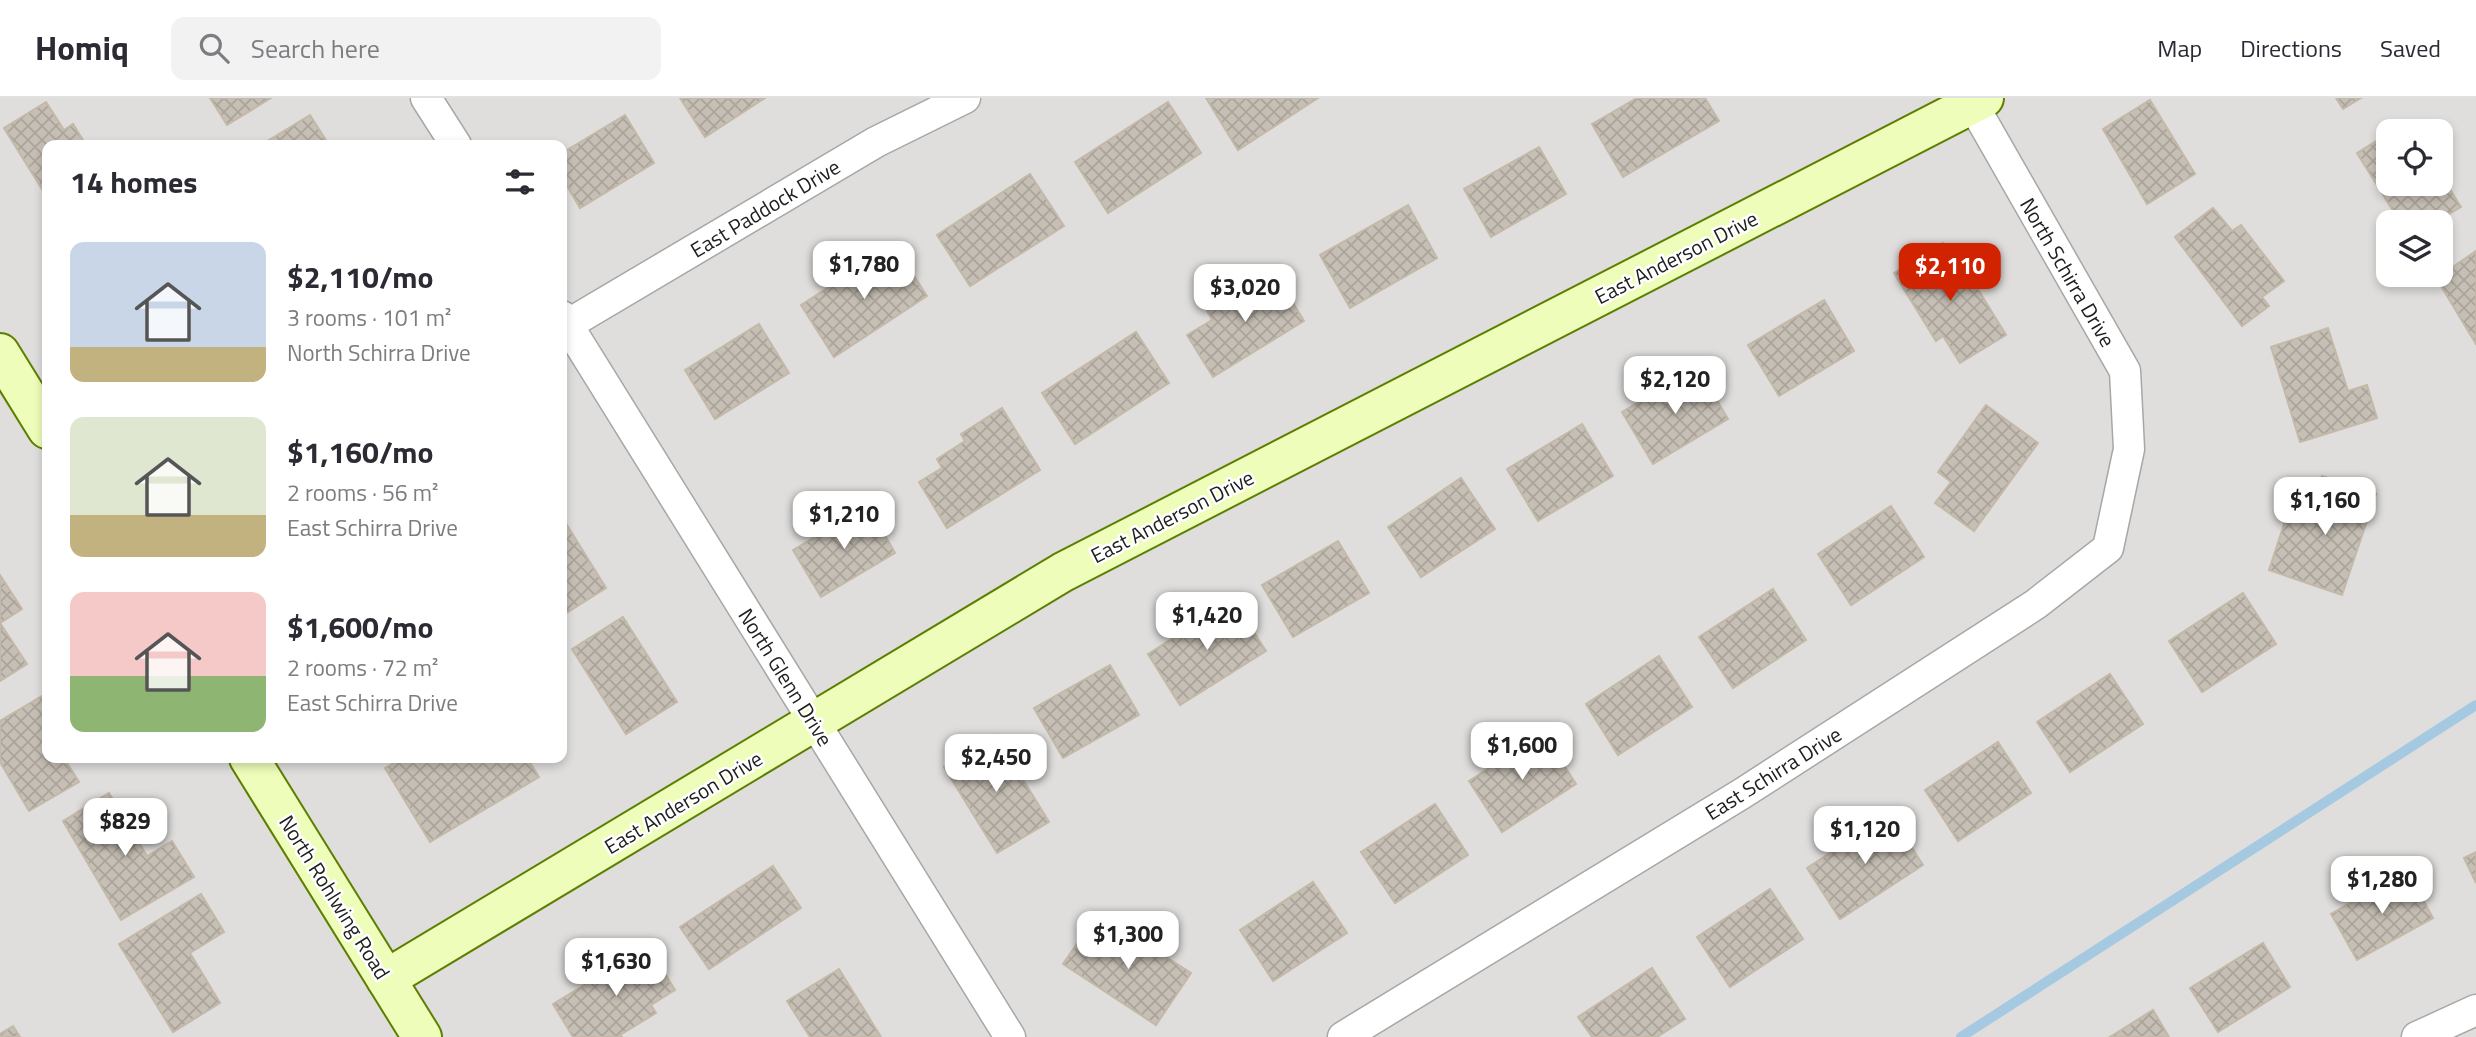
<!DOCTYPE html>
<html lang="en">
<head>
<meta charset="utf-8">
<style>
	:root { --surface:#fff; --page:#f2f2f3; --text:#2b2b33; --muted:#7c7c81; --line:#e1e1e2; --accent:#d12300 }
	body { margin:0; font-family:"Titillium Web",sans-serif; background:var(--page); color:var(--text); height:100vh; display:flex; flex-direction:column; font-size:26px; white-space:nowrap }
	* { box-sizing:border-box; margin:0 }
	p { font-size:23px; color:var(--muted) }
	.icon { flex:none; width:38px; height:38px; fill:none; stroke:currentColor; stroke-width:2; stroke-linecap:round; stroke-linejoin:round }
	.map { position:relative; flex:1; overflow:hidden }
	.sheet { position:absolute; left:42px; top:42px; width:525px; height:623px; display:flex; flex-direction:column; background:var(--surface); border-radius:14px; box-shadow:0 4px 10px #0003 }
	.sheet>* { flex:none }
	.buttons { position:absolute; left:2376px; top:21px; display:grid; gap:14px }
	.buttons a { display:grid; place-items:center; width:77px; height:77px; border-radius:14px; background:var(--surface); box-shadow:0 4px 10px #0003; font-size:35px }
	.price { position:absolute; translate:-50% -60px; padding:0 16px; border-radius:14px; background:#fff; color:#222; font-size:23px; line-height:46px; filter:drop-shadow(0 2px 4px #0008) }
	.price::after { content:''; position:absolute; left:50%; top:42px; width:21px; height:16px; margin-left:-10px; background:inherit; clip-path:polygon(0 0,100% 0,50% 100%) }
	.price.active { background:var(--accent); color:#fff }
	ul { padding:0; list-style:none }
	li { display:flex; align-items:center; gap:21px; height:175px; padding:0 28px }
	li span { display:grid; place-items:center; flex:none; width:196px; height:140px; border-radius:14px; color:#555 }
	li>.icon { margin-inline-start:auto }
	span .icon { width:84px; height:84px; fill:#fffc; stroke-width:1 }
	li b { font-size:30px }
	h2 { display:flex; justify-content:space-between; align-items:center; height:84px; padding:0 28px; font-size:30px }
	header { display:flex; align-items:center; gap:42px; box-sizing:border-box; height:98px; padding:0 35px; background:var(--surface); border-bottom:2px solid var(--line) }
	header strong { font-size:33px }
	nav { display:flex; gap:38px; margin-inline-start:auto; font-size:24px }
	.search { width:490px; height:63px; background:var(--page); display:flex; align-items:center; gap:18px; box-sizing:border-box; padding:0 24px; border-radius:14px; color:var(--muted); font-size:26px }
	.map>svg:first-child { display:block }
</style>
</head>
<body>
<header>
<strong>Homiq</strong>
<div class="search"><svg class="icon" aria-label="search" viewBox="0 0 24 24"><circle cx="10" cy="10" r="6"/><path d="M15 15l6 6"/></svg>Search here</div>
<nav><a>Map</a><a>Directions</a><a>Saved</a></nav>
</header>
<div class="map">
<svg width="2476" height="939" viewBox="0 0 2476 939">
	<defs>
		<pattern id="building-cross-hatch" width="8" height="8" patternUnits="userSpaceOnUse" patternTransform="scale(1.75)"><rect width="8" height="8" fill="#c6bfb5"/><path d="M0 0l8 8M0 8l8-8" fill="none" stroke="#aaa49b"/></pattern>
	</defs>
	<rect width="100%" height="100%" fill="#f1f0e7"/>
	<path fill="#dfdedd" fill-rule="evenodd" d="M0,0H2476V939H0ZM2389,33H2441V86H2389ZM47,47H562V660H47ZM2389,124H2441V177H2389Z"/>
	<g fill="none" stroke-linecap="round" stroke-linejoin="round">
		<polyline stroke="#a5c9e1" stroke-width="10" points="1961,939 2476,607"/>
	</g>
	<g fill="url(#building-cross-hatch)" stroke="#c4b9a8" stroke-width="2">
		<polygon points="210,0 271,0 227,27"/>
		<polygon points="680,0 765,0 705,39"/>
		<polygon points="1206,0 1318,0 1238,52"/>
		<polygon points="1637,0 1705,0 1719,23 1623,79 1592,26"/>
		<polygon points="2336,0 2361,0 2343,11"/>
		<polygon points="2150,2 2195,76 2147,106 2103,31"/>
		<polygon points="46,4 64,32 73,26 86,47 47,47 47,99 4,30"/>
		<polygon points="1168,4 1201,55 1108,115 1075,64"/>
		<polygon points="310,17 329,47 261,47"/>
		<polygon points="625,17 654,65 580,110 562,79 562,55"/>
		<polygon points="2389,35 2389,86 2441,86 2441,77 2461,109 2436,124 2400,124 2357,55"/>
		<polygon points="1539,49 1566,96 1491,139 1464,91"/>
		<polygon points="1030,76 1064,128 970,188 937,137"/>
		<polygon points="1408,107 1437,160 1350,210 1320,157"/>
		<polygon points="2213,110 2232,133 2241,127 2284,183 2262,199 2269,208 2242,228 2175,139"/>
		<polygon points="1943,145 1960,173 1965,170 2006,237 1960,265 1943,238 1936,243 1894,175"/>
		<polygon points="894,147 927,198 834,259 801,207"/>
		<polygon points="2476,153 2476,246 2435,178 2441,177"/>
		<polygon points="1273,172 1304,223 1213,279 1187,237 1212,222 1207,213"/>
		<polygon points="1824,202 1854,253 1779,298 1748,247"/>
		<polygon points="759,226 789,275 715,321 685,272"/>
		<polygon points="2328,230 2348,293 2367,287 2377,320 2300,344 2271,249"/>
		<polygon points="1136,234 1169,285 1075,346 1042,295"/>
		<polygon points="1697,269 1728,321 1653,366 1622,314"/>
		<polygon points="1986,307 2038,345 1974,433 1935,405 1951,384 1938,374"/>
		<polygon points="1002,310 1040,372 947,430 919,384 942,370 937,361 965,343 961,336"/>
		<polygon points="1582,326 1613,378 1538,423 1507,371"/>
		<polygon points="2322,378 2376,396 2342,497 2269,472 2287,417 2306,423"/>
		<polygon points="1461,380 1495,431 1421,479 1388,429"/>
		<polygon points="868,408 895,455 821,499 793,452"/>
		<polygon points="1891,408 1924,459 1851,507 1818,456"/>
		<polygon points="562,419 606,490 565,516 562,512"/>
		<polygon points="1338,443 1369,495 1293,539 1262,487"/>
		<polygon points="0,477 22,511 0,525"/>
		<polygon points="1773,491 1806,542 1733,590 1699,539"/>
		<polygon points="2243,495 2276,546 2202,594 2169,543"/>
		<polygon points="1233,502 1266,553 1180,607 1148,556"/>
		<polygon points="623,519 677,604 626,636 572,551"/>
		<polygon points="0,525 27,566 0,583"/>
		<polygon points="1659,558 1692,609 1618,657 1586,606"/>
		<polygon points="1110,567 1139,617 1063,660 1034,610"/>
		<polygon points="2110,576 2143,626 2070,674 2037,624"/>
		<polygon points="47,595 47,660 64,660 79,684 29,713 0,664 0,623"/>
		<polygon points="1543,635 1576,686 1502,734 1469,683"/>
		<polygon points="996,637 1049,724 997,755 944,669"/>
		<polygon points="1998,644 2031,695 1958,743 1925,692"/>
		<polygon points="403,660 527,660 539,679 430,744 385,670"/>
		<polygon points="109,695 147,758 172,743 194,779 121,822 63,723"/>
		<polygon points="1435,706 1468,757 1395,805 1361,754"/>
		<polygon points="1890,716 1923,767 1840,821 1807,770"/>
		<polygon points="2476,754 2476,785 2464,760"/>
		<polygon points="773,768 801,810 709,871 680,829"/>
		<polygon points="2407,773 2433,820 2357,862 2331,816"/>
		<polygon points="1313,784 1347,835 1273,883 1240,832"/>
		<polygon points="1770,791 1803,841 1730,889 1697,839"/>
		<polygon points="201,796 224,834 190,855 220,905 173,934 119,846"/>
		<polygon points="1091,825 1115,840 1121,830 1191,875 1156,927 1063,866"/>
		<polygon points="2263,845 2290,889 2218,934 2190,890"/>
		<polygon points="648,848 675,892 651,907 656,915 620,937 622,939 573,939 553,906"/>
		<polygon points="1652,870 1685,921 1657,939 1592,939 1578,919"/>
		<polygon points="839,871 881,939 810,939 787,903"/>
		<polygon points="2153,912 2169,939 2110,939"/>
		<polygon points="13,928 20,939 0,939 0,936"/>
	</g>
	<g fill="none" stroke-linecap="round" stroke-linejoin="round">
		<defs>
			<g id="street">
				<polyline points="426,0 456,47"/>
				<polyline points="562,218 1010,939"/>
				<polyline points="567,227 876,44 965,0"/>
				<polyline points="1343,939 1743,695 2036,506 2108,450 2129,351 2125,273 1973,7"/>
				<polyline points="2417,939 2476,912"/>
			</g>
			<g id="secondary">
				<polyline points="0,255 47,331"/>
				<polyline points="249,660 422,939"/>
				<polyline points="386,881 1063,474 1984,0"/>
			</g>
		</defs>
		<use href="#street" stroke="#a7a7a7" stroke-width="33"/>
		<use href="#secondary" stroke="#5c7f00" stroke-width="42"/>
		<use href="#street" stroke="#fff" stroke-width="30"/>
		<use href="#secondary" stroke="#eefdb9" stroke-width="38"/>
	</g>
	<g text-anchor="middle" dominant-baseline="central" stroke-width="5" stroke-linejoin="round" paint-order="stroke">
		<g font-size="21" fill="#202020" stroke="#fff">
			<text transform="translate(765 110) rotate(-31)">East Paddock Drive</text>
			<text transform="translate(1676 159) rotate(-27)">East Anderson Drive</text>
			<text transform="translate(2068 174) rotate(60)">North Schirra Drive</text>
			<text transform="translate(1172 418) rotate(-27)">East Anderson Drive</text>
			<text transform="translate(786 579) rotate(58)">North Glenn Drive</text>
			<text transform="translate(1773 675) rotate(-32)">East Schirra Drive</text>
			<text transform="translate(683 704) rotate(-31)">East Anderson Drive</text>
			<text transform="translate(335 799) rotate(58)">North Rohlwing Road</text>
		</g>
	</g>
</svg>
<div class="buttons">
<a><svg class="icon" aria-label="locate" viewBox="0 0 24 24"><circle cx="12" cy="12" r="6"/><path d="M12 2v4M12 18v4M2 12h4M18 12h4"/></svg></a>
<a><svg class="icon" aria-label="layers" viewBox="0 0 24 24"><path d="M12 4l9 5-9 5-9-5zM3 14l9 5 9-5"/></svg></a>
</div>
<b class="price" style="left:864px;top:203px">$1,780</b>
<b class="price active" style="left:1950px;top:205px">$2,110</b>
<b class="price" style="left:1245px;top:226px">$3,020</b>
<b class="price" style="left:1675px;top:318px">$2,120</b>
<b class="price" style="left:2325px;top:439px">$1,160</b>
<b class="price" style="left:844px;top:453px">$1,210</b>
<b class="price" style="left:1207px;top:554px">$1,420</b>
<b class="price" style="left:1522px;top:684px">$1,600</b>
<b class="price" style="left:996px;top:696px">$2,450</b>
<b class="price" style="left:125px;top:760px">$829</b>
<b class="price" style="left:1865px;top:768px">$1,120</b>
<b class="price" style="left:2382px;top:818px">$1,280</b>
<b class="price" style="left:1128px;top:873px">$1,300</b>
<b class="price" style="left:616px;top:900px">$1,630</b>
<section class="sheet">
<h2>14 homes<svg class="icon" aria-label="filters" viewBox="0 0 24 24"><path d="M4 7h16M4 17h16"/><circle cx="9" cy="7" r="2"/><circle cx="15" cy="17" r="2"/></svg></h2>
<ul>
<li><span style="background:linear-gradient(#c9d6e8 75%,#c2b280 0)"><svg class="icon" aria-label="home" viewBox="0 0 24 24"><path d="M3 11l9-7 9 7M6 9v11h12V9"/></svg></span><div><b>$2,110/mo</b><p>3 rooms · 101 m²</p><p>North Schirra Drive</p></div></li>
<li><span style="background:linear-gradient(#dfe7d0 70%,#c2b280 0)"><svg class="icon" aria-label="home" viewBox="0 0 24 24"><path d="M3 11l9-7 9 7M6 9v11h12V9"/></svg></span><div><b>$1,160/mo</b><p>2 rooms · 56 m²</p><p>East Schirra Drive</p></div></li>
<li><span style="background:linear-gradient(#f6c9c9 60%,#8fb573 0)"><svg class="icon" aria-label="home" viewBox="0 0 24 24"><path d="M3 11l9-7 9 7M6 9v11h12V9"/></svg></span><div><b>$1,600/mo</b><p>2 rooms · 72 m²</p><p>East Schirra Drive</p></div></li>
</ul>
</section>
</div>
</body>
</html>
